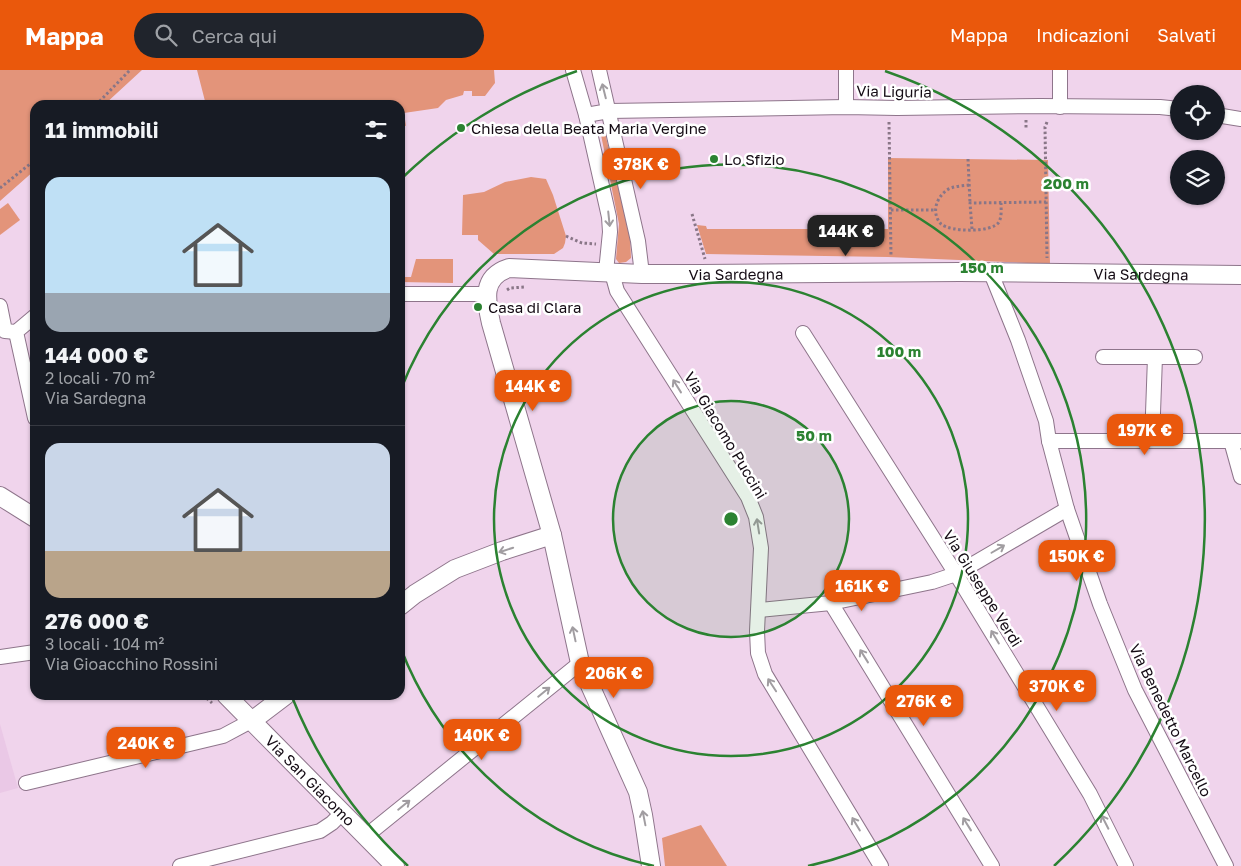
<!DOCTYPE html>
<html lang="it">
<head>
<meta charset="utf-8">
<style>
	:root { --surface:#171b24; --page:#20242c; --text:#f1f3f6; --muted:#9ea1a6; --line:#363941; --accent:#ea580c }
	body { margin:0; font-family:"Golos Text",sans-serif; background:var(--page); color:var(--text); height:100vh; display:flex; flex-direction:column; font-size:19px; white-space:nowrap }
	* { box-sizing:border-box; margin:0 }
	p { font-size:16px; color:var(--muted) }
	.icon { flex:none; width:28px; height:28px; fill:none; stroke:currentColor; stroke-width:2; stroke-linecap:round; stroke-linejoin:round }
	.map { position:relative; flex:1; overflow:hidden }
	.panel { position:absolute; left:30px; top:30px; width:375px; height:600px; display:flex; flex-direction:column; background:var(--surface); border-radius:15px; box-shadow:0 1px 4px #0004 }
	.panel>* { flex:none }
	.fabs { position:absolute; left:1170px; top:15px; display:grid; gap:10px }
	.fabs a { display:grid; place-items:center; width:55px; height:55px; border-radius:50%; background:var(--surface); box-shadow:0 1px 4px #0004; font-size:25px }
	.price { position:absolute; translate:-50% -42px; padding:0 11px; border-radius:10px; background:var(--accent); color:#fff; font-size:16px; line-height:32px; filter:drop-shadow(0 1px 2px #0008) }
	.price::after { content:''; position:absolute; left:50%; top:30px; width:15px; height:11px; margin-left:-8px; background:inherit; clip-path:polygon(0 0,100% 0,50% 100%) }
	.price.current { background:#222; color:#fff }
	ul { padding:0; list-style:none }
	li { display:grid; align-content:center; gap:10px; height:265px; padding:0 15px }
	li+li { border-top:1px solid var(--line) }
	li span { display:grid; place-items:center; height:155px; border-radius:15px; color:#555 }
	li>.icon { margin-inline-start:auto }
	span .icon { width:90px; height:90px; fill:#fffc; stroke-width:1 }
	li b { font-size:21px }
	h2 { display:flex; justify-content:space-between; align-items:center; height:60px; padding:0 15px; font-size:21px }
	header { display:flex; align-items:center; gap:30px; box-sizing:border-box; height:70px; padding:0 25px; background:var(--accent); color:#fff }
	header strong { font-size:24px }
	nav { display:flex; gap:28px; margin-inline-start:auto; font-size:18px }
	.search { width:350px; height:45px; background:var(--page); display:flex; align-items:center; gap:12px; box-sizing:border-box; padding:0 18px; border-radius:28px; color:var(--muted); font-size:19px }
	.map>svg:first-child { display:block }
</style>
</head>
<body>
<header>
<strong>Mappa</strong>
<div class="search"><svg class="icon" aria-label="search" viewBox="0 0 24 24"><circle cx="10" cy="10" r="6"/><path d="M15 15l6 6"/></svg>Cerca qui</div>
<nav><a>Mappa</a><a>Indicazioni</a><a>Salvati</a></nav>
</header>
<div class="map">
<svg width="1241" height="796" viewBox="0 0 1241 796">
	<rect width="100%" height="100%" fill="#f0d4ec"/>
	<polygon fill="#eac8e6" points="0,654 18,718 0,723"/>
	<g fill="#e3947a">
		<polygon points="0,0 142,0 104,35 35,35 35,100 0,131"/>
		<polygon points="197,0 494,0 495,13 485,26 472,26 472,21 464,21 463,25 446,30 438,38 404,43 406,56 400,54 400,35 206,35"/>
		<polygon points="604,59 630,165 631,188 626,192 619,193 616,189 619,154 600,60"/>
		<polygon points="888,88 1048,90 1050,194 888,187 706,184 697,155 706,156 707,159 888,159"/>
		<polygon points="531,107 546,109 553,125 566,166 565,173 563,178 554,184 494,184 478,170 478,165 462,165 463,125 484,122 505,112"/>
		<polygon points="8,133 20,150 0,165 0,139"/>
		<polygon points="416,189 453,189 453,213 400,212 400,207 411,207"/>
		<polygon points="701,755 727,796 665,796 662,768"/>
	</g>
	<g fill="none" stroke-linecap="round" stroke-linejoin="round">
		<defs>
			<g id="minor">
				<polyline points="573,0 586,45 609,147 610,162 606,202"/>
				<polyline points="599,0 638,171 642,204"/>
				<polyline points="846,0 846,37"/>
				<polyline points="1060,0 1060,37"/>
				<polyline points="586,45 609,41 846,37 897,38 1040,36 1160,37 1179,39"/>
				<polyline points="1216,45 1241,49"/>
				<polyline points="612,203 617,221 748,427 756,447 761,478 757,561 758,583 765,604 881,796"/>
				<polyline points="991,203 1018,270 1046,351 1049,371 1067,439 1100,534 1135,620 1226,796"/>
				<polyline points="400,224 486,224"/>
				<polyline points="0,236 5,261 16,262"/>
				<polyline points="35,246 16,262 35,348"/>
				<polyline points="803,263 956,504 1090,724 1126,796"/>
				<polyline points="1103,287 1195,287"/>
				<polyline points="1049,371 1241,371"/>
				<polyline points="1152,371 1155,287"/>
				<polyline points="1231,371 1241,407"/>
				<polyline points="831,533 992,796"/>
				<polyline points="759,540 831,533 932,512 956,504 1067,439"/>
				<polyline points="0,587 35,582"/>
				<polyline points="26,713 223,666 253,650"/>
				<polyline points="366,766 580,593"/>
				<polyline points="180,796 320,761 332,753 342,743"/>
			</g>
			<g id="tertiary">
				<polyline points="0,426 35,448"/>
				<polyline points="400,536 415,524 455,499 502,481 552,465"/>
				<path id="s1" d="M226,625L395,796"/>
				<polyline points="253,650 286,625"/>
				<path id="s2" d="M651,796L643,745L638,722L580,593L552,465L491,253C486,230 481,207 509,198L642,204H700L960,202L1241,205"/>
			</g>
		</defs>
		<use href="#minor" stroke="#8e758b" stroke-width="16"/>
		<use href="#tertiary" stroke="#8e758b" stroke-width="20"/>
		<g stroke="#897687" stroke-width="3" stroke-dasharray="2.5 2.5" stroke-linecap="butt">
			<polyline points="96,35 130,0"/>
			<polyline points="1026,50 1026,58"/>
			<polyline points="889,52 891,187"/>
			<polyline points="1047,52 1045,57 1047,188"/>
			<polyline points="968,89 970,133"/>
			<path d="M969,115C962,116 953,116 947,120C936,128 931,143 941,154C950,162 992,163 999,152C1002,146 1001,139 1001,133"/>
			<polyline points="0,118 35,90"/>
			<polyline points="891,140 935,140"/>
			<polyline points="692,144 705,189"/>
			<polyline points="972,159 970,133 1046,132"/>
			<polyline points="566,166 582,173 596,174"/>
			<polyline points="507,220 510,218 525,217"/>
			<polyline points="203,625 212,633"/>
		</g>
		<use href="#minor" stroke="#fff" stroke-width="14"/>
		<use href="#tertiary" stroke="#fff" stroke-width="18"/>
	</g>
	<defs><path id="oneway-shaft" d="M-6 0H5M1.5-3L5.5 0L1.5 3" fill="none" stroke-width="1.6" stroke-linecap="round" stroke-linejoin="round" transform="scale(1.25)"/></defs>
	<g stroke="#a19da1">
		<use href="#oneway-shaft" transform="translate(604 21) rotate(-104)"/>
		<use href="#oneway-shaft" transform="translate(609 149) rotate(84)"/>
		<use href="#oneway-shaft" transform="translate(677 316) rotate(-122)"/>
		<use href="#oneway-shaft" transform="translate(758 456) rotate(-99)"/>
		<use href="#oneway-shaft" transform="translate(998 479) rotate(-30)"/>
		<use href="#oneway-shaft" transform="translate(506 480) rotate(162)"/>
		<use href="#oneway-shaft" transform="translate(574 564) rotate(-102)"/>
		<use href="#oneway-shaft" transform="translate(995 567) rotate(-121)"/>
		<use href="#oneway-shaft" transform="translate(864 586) rotate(-122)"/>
		<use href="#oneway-shaft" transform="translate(772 615) rotate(-123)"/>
		<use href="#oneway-shaft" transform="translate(544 622) rotate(-39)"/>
		<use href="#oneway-shaft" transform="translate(404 735) rotate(-39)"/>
		<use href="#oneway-shaft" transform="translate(644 748) rotate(-101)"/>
		<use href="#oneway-shaft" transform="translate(1105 752) rotate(-117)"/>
		<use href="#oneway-shaft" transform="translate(856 754) rotate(-121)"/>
		<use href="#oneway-shaft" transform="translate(967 754) rotate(-122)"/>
	</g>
	<circle cx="731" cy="449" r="118" fill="#2b8231" fill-opacity=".12"/>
	<g fill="none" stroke="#2b8231" stroke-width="2.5">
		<circle cx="731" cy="449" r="118"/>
		<circle cx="731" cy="449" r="237"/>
		<path d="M654 796A355 355 0 0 1 401 579M401 319A355 355 0 1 1 808 796"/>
		<path d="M408 796A474 474 0 0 1 292 627M402 108A474 474 0 0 1 577 1M885 1A474 474 0 0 1 1054 796"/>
	</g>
	<g fill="#2b8231" stroke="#fff" stroke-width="2">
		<circle cx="461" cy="58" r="5"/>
		<circle cx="714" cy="89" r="5"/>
		<circle cx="478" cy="237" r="5"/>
	</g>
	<g text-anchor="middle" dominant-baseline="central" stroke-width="5" stroke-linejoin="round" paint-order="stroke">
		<g font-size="15" fill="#140b14" stroke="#fff">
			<text transform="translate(894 21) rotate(1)">Via Liguria</text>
			<text stroke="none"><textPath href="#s2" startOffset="861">Via Sardegna</textPath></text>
			<text stroke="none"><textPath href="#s2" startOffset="1266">Via Sardegna</textPath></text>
			<text transform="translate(726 365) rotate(59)">Via Giacomo Puccini</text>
			<text transform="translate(983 518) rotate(58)">Via Giuseppe Verdi</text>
			<text transform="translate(1171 650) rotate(64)">Via Benedetto Marcello</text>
			<text stroke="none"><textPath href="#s1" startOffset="120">Via San Giacomo</textPath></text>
		</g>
		<g font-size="15" fill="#140b14" stroke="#fff" text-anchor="start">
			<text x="471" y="58">Chiesa della Beata Maria Vergine</text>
			<text x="724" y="89">Lo Sfizio</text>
			<text x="488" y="237">Casa di Clara</text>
		</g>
	</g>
	<circle cx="731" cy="449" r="8" fill="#2b8231" stroke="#fff" stroke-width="2.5"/>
	<g font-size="15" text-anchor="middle" font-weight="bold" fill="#2b8231" stroke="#fff" stroke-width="5" stroke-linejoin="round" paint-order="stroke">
		<text x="1066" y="119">200 m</text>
		<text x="982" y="203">150 m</text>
		<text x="899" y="287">100 m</text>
		<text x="814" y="371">50 m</text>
	</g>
</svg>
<div class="fabs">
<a><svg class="icon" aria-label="locate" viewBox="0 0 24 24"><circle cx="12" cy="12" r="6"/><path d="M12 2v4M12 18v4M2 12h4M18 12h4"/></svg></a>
<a><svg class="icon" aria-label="layers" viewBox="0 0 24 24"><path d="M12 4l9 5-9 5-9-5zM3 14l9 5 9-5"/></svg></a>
</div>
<b class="price" style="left:641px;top:120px">378K €</b>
<b class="price current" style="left:846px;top:187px">144K €</b>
<b class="price" style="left:533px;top:342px">144K €</b>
<b class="price" style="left:1145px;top:386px">197K €</b>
<b class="price" style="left:1077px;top:512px">150K €</b>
<b class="price" style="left:862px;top:542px">161K €</b>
<b class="price" style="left:614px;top:629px">206K €</b>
<b class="price" style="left:1057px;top:642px">370K €</b>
<b class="price" style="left:924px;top:657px">276K €</b>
<b class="price" style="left:482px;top:691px">140K €</b>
<b class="price" style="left:146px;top:699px">240K €</b>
<section class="panel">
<h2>11 immobili<svg class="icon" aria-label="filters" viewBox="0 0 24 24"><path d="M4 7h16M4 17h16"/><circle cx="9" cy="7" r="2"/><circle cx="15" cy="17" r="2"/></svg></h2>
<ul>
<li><span style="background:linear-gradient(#bfe0f5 75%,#9aa5b1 0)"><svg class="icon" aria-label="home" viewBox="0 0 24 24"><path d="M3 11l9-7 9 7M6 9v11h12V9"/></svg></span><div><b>144 000 €</b><p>2 locali · 70 m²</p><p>Via Sardegna</p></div></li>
<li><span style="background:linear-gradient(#c9d6e8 70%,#b9a48a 0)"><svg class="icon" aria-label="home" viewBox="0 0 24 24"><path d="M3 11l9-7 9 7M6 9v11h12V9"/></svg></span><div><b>276 000 €</b><p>3 locali · 104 m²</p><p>Via Gioacchino Rossini</p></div></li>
</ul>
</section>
</div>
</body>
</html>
